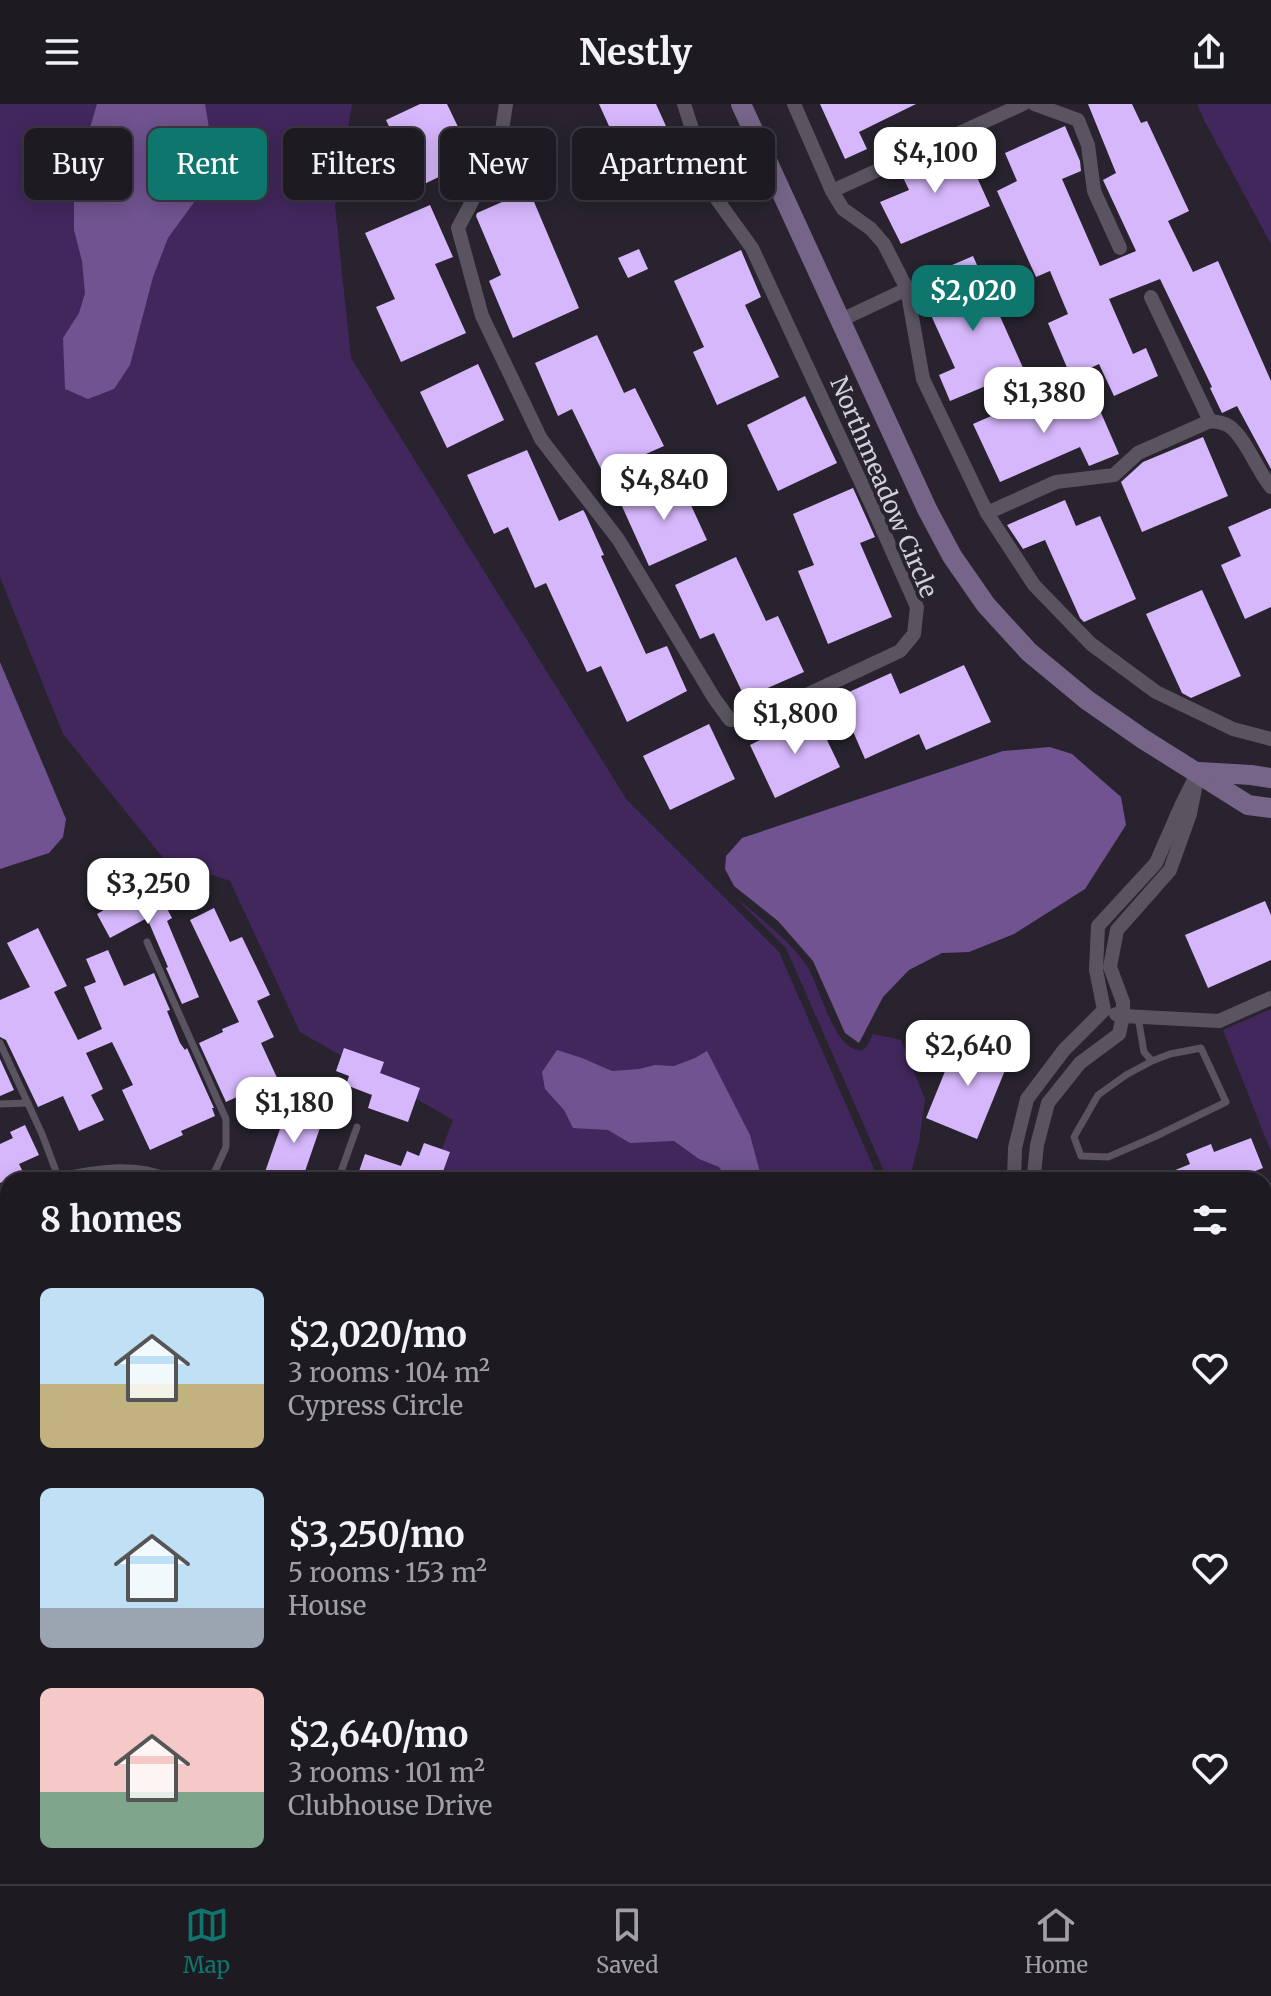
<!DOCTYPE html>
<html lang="en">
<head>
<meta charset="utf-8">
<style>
	:root { --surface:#1e1a22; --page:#26232a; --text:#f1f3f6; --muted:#a1a1a5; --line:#3c3840; --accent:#0f766e }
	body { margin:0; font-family:Merriweather,serif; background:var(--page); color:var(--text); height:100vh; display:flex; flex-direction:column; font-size:30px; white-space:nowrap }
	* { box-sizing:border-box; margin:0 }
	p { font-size:26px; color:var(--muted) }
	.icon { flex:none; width:44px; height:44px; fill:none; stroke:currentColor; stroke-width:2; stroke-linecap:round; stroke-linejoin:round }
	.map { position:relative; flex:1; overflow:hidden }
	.panel { position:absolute; left:0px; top:1068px; width:1272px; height:712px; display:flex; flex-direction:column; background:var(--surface); border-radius:24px 24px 0 0; box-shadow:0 4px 20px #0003,0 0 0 2px var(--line) }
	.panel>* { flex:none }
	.guide { position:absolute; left:24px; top:24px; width:800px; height:72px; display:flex; gap:16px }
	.price { position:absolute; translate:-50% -68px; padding:0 18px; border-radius:16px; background:#fff; color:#222; font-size:26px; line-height:52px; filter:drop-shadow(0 2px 4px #0008) }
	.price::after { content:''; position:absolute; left:50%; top:48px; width:24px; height:18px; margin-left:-12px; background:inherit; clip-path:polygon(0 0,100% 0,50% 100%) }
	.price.on { background:var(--accent); color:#fff }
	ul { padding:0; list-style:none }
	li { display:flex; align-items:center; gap:24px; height:200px; padding:0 40px }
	li span { display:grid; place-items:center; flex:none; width:224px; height:160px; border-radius:12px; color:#555 }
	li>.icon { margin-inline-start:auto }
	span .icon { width:96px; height:96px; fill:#fffc; stroke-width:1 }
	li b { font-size:34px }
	h2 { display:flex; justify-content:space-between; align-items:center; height:96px; padding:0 40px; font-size:34px }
	.tag { padding:0 28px; border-radius:12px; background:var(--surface); box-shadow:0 4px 20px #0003,0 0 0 2px var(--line); font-size:28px; line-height:72px }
	.tag.on { background:var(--accent); color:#fff }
	header { display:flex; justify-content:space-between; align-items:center; height:104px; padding:0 40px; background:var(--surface); font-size:36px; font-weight:700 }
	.menu { display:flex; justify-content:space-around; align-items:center; height:112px; border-top:2px solid var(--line); background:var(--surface); font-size:22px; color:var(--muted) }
	.menu a { display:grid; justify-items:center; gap:4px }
	.menu .on { color:var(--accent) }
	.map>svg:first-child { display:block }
</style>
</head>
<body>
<header><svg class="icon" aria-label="menu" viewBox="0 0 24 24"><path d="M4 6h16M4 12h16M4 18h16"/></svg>Nestly<svg class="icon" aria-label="share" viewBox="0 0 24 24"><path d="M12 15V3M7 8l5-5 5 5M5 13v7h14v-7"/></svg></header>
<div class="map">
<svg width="1271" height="1780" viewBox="0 0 1271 1780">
	<rect width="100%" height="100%" fill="#28232e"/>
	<g fill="#42275d">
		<polygon points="0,0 352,0 335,102 351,254 627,696 779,848 879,1076 430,1076 453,1016 300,928 230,777 164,755 63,630 0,473"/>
		<polygon points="1197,0 1271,0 1271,140 1204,16"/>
		<path d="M735,793C758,812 790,836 807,862C820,883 832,940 857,946C866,949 869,937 873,930L901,936L925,995L919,1038L910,1073L888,1076L786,844Z"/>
		<polygon points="1271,905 1271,1048 1223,926"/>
		<polygon points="1271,1294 1271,1646 1264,1719 1264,1297"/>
		<polygon points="820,1772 1050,1772 1048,1780 823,1780"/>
		<polygon points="1088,1772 1253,1772 1249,1780 1086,1780"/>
	</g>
	<g fill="#705390">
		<polygon points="97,0 205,0 209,24 200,90 168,134 153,173 130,261 114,285 88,295 65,285 63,234 79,209 85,189 82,157 74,126 74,78"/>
		<polygon points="0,558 66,715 63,733 49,749 0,765"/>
		<polygon points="1050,643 1072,650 1121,693 1126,721 1085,785 1014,830 969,848 942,849 909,866 883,893 859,939 845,929 813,857 778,817 734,782 725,765 726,752 742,734 1003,647"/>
		<polygon points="557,946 582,954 612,967 639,965 655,961 674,962 695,954 707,947 750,1031 762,1076 728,1076 719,1063 699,1055 674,1037 630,1039 608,1026 573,1024 564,1006 545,985 542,968"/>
		<polygon points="474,1772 699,1772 684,1774 673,1780 478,1780"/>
	</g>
	<g fill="#d6b7fc">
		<polygon points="420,0 447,0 474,56 418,83 386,16"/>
		<polygon points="599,0 656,0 684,62 622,90 594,28 609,22"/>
		<polygon points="820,0 916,0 859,28 867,45 845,55"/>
		<polygon points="1088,0 1132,0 1141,19 1147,17 1189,107 1168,117 1193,168 1218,157 1271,277 1271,365 1237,302 1222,309 1210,284 1212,283 1160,175 1109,195 1133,250 1146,244 1158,272 1114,292 1099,260 1071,273 1048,219 1068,210 1050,167 1036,173 997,87 1017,77 1005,49 1065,22 1080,57 1081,67 1062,75 1100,162 1136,147 1103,76 1116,69"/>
		<polygon points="962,40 990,102 901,140 880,98 909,86 900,67"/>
		<polygon points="529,86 579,204 513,234 489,177 501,171 476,112 477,109"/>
		<polygon points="430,101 453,153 435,160 466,229 401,258 376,203 395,195 365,129"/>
		<polygon points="639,145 648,165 628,174 618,154"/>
		<polygon points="741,146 761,193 745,201 779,273 717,301 693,248 704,243 674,177"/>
		<polygon points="973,152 1024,266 950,297 939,271 955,264 930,209 951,200 936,168"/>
		<polygon points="597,231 624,289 635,284 664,342 603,369 572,305 558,312 535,259"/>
		<polygon points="478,260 504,316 447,344 420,288"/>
		<polygon points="1053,285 1064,307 1095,295 1119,350 1089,362 1080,343 1000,378 973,320"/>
		<polygon points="805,292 837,359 778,387 747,321"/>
		<polygon points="1203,333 1228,392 1142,428 1121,378 1143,358"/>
		<polygon points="527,346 559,417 583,406 585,409 604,451 601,452 646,550 667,542 687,587 627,618 601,562 587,568 546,479 535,484 508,423 494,430 467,371"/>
		<polygon points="679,375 707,436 649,462 621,400"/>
		<polygon points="853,384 875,433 860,439 892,513 828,540 798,467 814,461 793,410"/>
		<polygon points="1065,396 1076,422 1100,412 1136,495 1084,518 1080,514 1045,436 1023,445 1007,421"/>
		<polygon points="1271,404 1271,503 1245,515 1221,461 1241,452 1228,423"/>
		<polygon points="736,453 766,517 778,512 804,568 745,594 714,529 700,535 675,481"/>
		<polygon points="1202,486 1241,572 1191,594 1182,589 1146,510"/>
		<polygon points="964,561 991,618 926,646 919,630 865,655 838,593 891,569 900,590"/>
		<polygon points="814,609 840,663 775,694 750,641"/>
		<polygon points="709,620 735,675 670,706 643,652"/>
		<polygon points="148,768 172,814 167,817 199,893 182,900 166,864 168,863 147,814 110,834 97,810 109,803 102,791"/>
		<polygon points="1265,797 1271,811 1271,856 1208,884 1185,831"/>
		<polygon points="214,804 230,838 242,833 270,891 257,897 274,933 261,939 285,991 258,1003 250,987 226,998 199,939 223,928 222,925 239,918 190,816"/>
		<polygon points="38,824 67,882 54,888 78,936 102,925 84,883 96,878 86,855 108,846 124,882 154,869 170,906 167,907 180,939 185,946 187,944 214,1004 212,1004 215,1012 181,1027 183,1031 150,1046 122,986 133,981 112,938 86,949 103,985 91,991 104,1016 79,1027 63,992 38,1003 6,936 0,933 0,896 30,883 7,839"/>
		<polygon points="959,933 1010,954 977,1035 926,1014"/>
		<polygon points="344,944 384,958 380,969 420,984 408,1018 368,1004 372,991 346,981 349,972 336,967"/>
		<polygon points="0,955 14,986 0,992"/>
		<polygon points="288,1002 323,1015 302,1076 287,1076 265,1068"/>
		<polygon points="25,1021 39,1051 19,1060 23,1068 0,1079 0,1040 13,1034 10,1028"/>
		<polygon points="1251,1034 1263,1064 1232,1076 1151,1076 1190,1060 1186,1050 1211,1040 1214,1048"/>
		<polygon points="424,1039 450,1048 440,1076 356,1076 365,1050 401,1062 407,1047 419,1052"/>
	</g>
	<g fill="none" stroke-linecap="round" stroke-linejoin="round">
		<g stroke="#7d7982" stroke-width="3" stroke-dasharray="6 6" stroke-linecap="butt">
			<polyline points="1264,1745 1271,1745"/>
			<polyline points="1254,1780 1255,1772"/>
		</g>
		<g stroke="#5a5461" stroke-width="7">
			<polyline points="147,838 226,1015 226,1043 211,1076"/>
			<polyline points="1138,913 1144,948 1152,957 1170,950 1201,944 1226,998 1154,1033 1108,1053 1081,1052 1074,1033 1098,991 1126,971 1152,957"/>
			<polyline points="0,939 42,1030 59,1075"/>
			<polyline points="0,1000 28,999"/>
			<polyline points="338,1076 357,1023"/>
			<polyline points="1264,1327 1271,1324"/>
			<polyline points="1264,1460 1271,1460"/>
			<polyline points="1264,1617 1271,1617"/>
		</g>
		<g stroke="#5a5461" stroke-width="14">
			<polyline points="506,0 499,46 458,124 482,212 541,335 618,435 714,594 730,616 753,616 900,547 914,530 917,503 872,402 752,144 713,90 684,0"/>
			<polyline points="794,0 832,87 843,105 871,125 884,140 907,185 923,275 987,409 1034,481 1091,540 1156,588 1233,625 1271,635"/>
			<polyline points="1034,0 1078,16 1088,41 1094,87 1120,144"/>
			<polyline points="832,87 1023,0"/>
			<polyline points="713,90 770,64"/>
			<path d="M1151,193L1210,317C1216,318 1223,318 1229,322C1245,333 1257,366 1271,383"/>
			<polyline points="841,216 907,185"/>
			<polyline points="987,409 1056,378 1114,371 1138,349 1210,317"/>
			<polyline points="1116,910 1123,912 1219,917 1271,894"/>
			<path d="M58,1076C93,1068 134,1061 168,1076"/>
			<polyline points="1014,1076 1015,1044 1027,995 1064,946 1104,906 1096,866 1098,822 1156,759 1181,702 1198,668"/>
			<polyline points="1035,1076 1034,1070 1037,1041 1048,999 1080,959 1119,930 1123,912 1123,898 1110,863 1117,826 1170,766 1190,710 1195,685"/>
			<polyline points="0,1102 8,1098"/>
			<polyline points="0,1223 8,1241"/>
			<polyline points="1264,1286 1271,1283"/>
			<polyline points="357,1772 361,1780"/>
			<polyline points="1076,1780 1078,1772"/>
		</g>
		<g stroke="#766589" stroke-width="20">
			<polyline points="741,0 927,405 952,452 986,501 1029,548 1087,596 1143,635 1248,701 1271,704"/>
			<polyline points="1199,668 1251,671 1271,674"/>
		</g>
	</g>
	<g text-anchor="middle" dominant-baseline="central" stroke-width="8" stroke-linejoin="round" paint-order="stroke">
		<g font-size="24" fill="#d3d0d7" stroke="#28232e">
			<text transform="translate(884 383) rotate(67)">Northmeadow Circle</text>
		</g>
	</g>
</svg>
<b class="price" style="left:935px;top:91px">$4,100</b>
<b class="price on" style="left:973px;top:229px">$2,020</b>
<b class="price" style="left:1044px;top:331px">$1,380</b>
<b class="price" style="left:664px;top:418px">$4,840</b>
<b class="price" style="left:795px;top:652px">$1,800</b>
<b class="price" style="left:148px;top:822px">$3,250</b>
<b class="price" style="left:968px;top:984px">$2,640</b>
<b class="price" style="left:294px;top:1041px">$1,180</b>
<div class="guide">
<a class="tag">Buy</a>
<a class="tag on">Rent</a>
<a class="tag">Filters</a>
<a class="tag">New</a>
<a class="tag">Apartment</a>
</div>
<section class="panel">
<h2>8 homes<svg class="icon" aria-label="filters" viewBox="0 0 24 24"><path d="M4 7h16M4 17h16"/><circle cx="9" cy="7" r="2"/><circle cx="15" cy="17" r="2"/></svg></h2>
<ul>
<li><span style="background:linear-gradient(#bfe0f5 60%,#c2b280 0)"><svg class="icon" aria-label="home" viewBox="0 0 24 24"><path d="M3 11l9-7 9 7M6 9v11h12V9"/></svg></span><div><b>$2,020/mo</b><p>3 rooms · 104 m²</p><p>Cypress Circle</p></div><svg class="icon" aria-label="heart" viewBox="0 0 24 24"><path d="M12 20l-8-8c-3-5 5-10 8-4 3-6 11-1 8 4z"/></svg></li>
<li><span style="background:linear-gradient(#bfe0f5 75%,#9aa5b1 0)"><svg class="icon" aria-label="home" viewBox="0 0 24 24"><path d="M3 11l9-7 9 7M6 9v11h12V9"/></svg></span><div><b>$3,250/mo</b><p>5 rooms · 153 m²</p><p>House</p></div><svg class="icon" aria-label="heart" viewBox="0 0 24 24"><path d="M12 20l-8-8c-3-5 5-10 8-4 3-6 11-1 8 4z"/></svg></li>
<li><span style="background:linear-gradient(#f6c9c9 65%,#7fa58c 0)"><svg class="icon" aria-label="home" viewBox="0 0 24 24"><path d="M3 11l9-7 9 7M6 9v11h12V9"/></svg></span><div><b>$2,640/mo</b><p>3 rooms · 101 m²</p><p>Clubhouse Drive</p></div><svg class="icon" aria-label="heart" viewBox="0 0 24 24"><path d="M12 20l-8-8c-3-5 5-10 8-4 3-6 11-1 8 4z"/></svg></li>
</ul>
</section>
</div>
<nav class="menu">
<a class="on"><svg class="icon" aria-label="map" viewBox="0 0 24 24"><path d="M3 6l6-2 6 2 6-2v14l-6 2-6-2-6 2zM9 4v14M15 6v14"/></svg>Map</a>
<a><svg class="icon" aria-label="saved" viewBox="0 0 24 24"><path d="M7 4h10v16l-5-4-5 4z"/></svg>Saved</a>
<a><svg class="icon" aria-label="home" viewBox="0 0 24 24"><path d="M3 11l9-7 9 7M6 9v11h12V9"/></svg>Home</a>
</nav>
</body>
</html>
